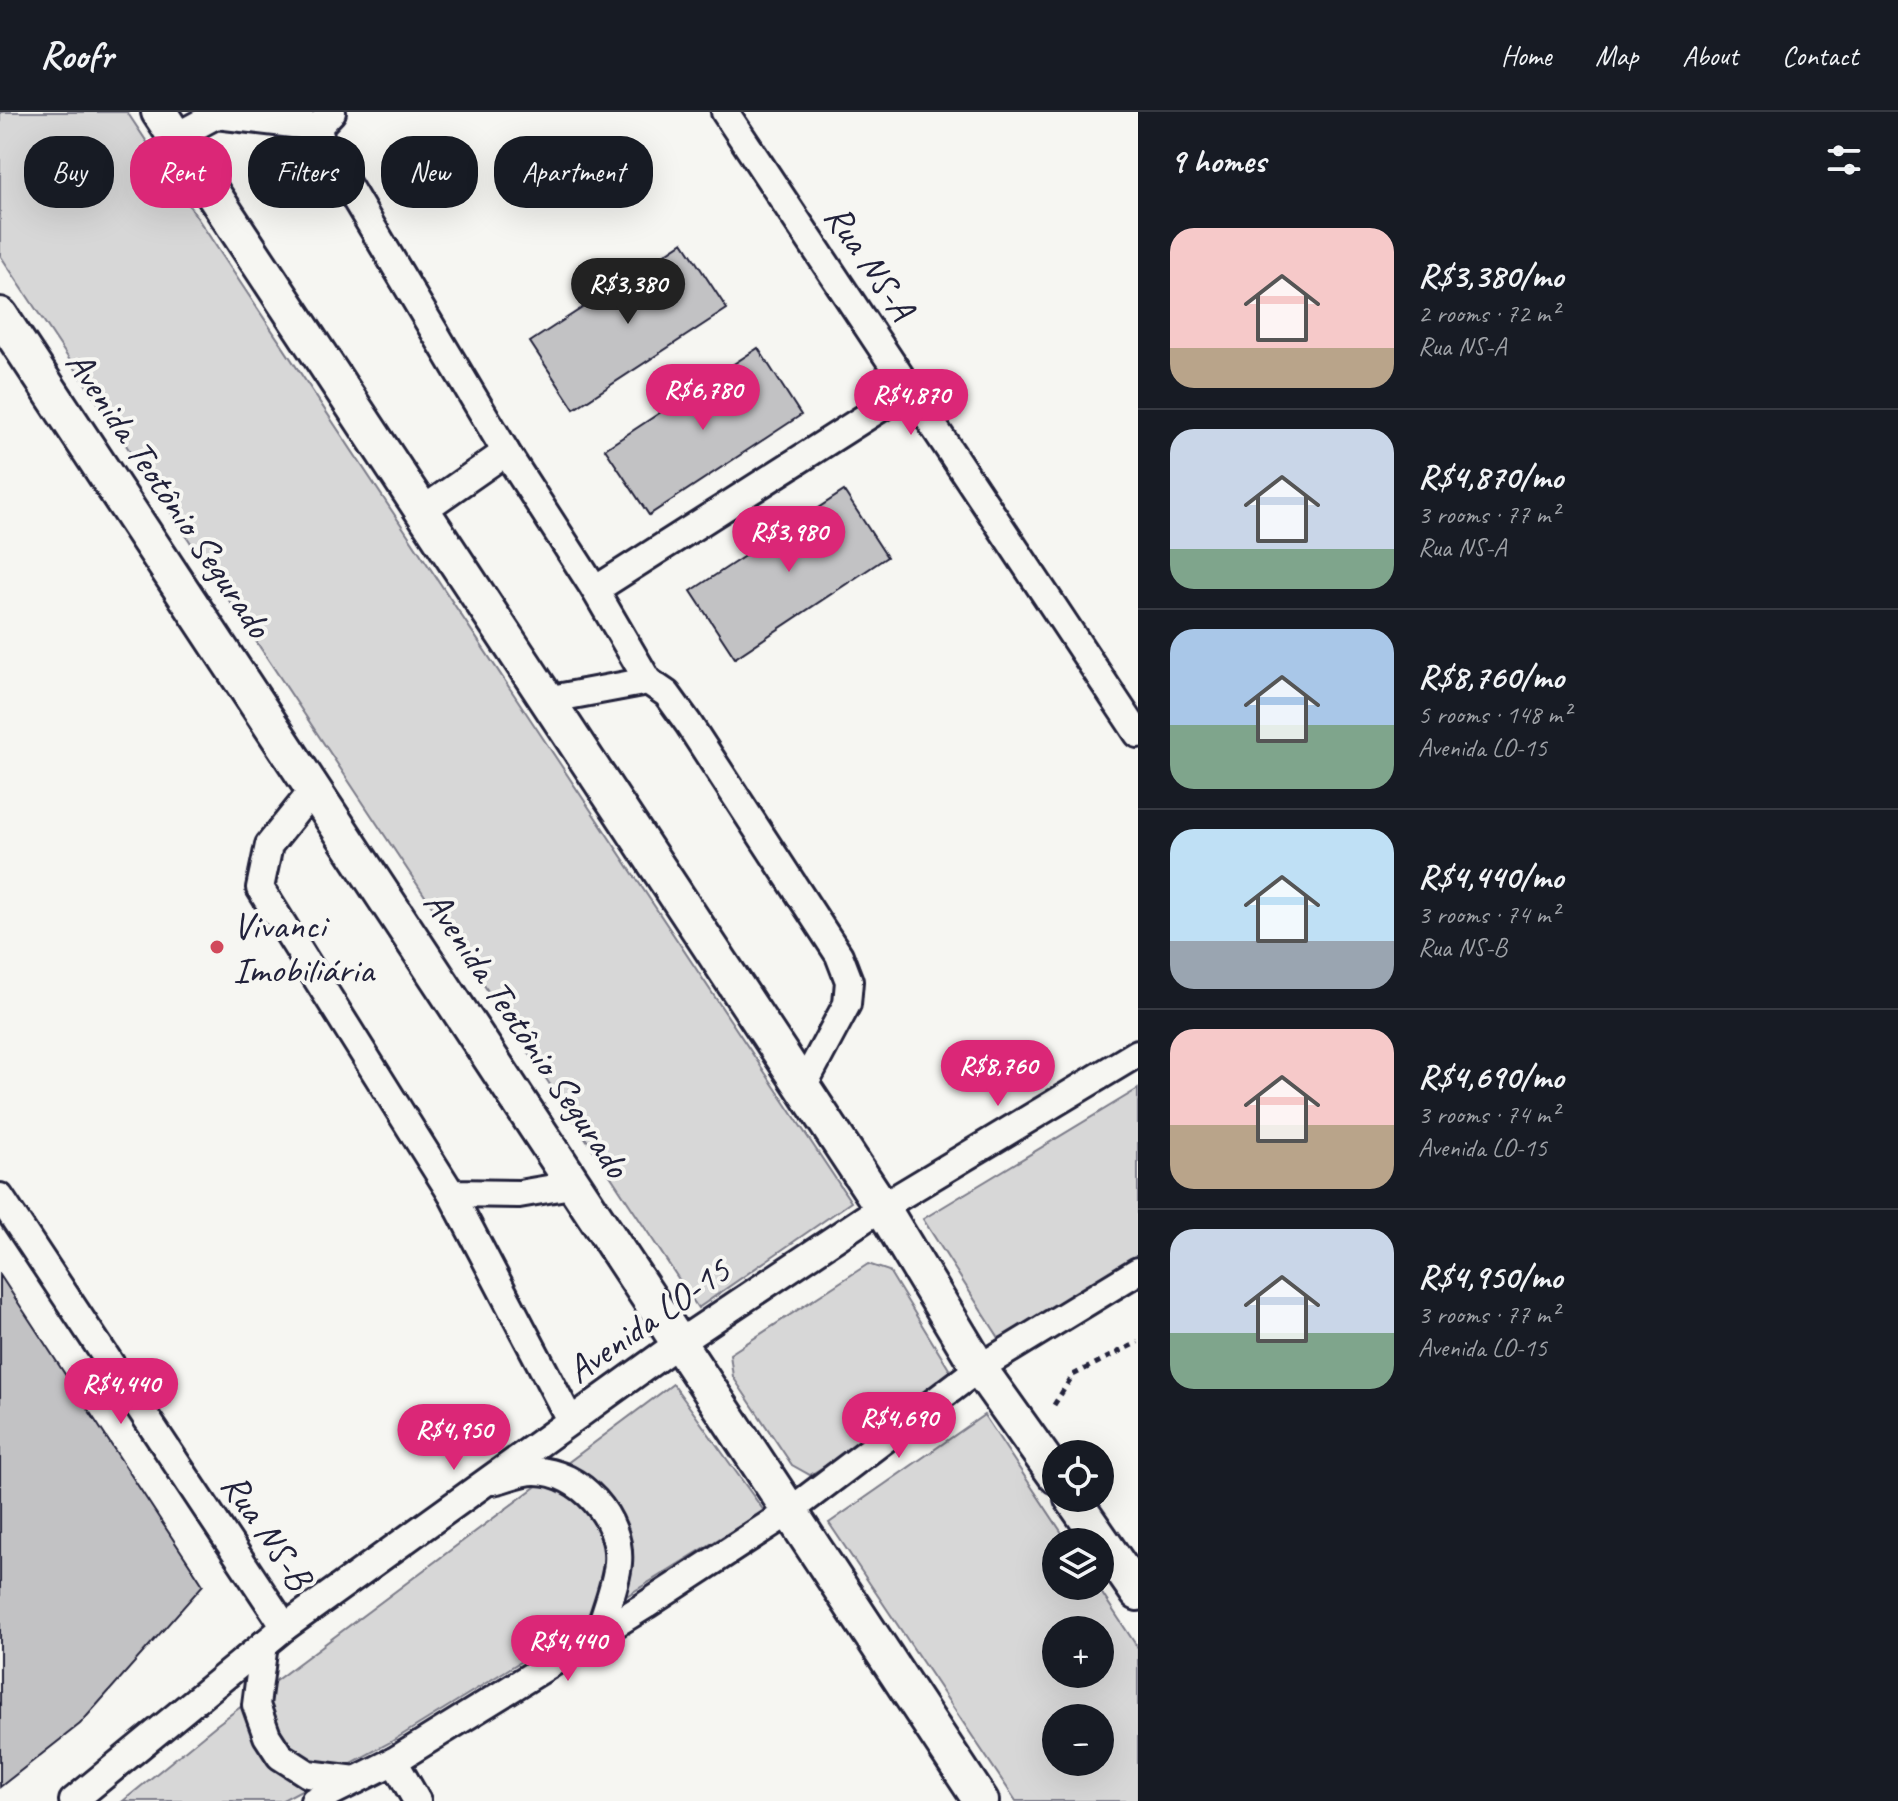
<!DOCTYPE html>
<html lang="en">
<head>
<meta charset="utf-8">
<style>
	:root { --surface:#171b24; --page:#242831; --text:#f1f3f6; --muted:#9ea1a6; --line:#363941; --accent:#db2777 }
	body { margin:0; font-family:Caveat,sans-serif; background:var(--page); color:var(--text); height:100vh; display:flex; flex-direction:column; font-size:30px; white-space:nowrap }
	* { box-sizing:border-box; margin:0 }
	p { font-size:26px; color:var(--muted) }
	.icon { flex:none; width:44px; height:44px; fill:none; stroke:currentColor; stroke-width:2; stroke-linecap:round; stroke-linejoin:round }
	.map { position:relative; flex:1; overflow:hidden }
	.details { display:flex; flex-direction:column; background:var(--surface); width:760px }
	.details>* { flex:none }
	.top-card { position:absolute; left:24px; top:24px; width:760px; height:72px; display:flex; gap:16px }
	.buttons { position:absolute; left:1042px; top:1328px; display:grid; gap:16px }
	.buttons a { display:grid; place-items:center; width:72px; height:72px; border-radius:50%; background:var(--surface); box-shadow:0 8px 32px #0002; font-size:40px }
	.price { position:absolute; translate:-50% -68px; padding:0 18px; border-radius:28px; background:var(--accent); color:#fff; font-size:26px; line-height:52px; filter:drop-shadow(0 2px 4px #0008) }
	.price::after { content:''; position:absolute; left:50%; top:48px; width:24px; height:18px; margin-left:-12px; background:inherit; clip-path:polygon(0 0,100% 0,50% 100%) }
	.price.current { background:#222; color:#fff }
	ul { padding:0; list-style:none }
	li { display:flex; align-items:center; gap:24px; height:200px; padding:0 32px }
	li+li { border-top:2px solid var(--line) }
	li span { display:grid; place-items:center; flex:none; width:224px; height:160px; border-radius:24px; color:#555 }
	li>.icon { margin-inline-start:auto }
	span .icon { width:96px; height:96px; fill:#fffc; stroke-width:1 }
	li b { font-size:34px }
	h2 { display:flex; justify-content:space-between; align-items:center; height:96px; padding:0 32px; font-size:34px }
	.chip { padding:0 28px; border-radius:32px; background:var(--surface); box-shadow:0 8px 32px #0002; font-size:28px; line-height:72px }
	.chip.current { background:var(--accent); color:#fff }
	header { display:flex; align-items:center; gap:48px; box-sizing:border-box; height:112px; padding:0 40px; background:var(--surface); border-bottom:2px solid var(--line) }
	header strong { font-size:38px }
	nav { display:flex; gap:44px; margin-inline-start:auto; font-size:28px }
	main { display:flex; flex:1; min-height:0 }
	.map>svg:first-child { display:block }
</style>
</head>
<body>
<header>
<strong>Roofr</strong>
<nav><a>Home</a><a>Map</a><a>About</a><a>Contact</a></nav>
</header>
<main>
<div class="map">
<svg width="1138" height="1689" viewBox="0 0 1138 1689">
	<rect width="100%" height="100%" fill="#f6f6f2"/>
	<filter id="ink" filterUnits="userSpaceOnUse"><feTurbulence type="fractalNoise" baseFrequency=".0125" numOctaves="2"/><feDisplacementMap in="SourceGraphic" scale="16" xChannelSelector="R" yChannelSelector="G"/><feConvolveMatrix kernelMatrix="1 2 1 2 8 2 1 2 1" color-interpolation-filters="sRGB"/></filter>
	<g filter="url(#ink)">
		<g fill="#d7d7d7" stroke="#7c7c89" stroke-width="2" fill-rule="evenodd">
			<polygon points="0,0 127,0 851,1090 698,1196 0,143"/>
			<polygon points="1138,977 1138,1147 1003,1232 923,1107"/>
			<polygon points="868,1152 889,1159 952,1262 880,1321 810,1363 792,1353 733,1265 730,1242"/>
			<polygon points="673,1272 764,1399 389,1631 281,1689 123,1689 215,1614"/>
			<path d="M984,1303L1068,1430H1056V1474H1097L1138,1536V1689H1016L829,1411ZM1100,1518V1562H1056V1518ZM1100,1606V1650H1056V1606Z"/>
		</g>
		<g fill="#c2c2c4" stroke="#22223b" stroke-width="2">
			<polygon points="683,130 727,197 574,297 530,230"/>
			<polygon points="758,236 801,303 649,403 605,337"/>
			<polygon points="844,379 887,445 735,546 691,479"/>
			<polygon points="0,1163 203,1473 80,1612 0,1675"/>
		</g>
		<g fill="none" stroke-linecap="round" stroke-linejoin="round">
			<defs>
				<g id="minor">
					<polyline points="332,0 318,15 321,29 506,340 595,478 910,277"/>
					<polyline points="725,0 1138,622"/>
					<polyline points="175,25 216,3 318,15"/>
					<polyline points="420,400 506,340"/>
					<polyline points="595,478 648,569"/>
					<polyline points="546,588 648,569 667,582 688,611 839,843 849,869 847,892 802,976"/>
					<polyline points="314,677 269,733 260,776 451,1081 519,1082 577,1072"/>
					<polyline points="451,1081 570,1308"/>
					<polyline points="0,1085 285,1515"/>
					<path d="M493,1369C506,1366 522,1359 535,1359C580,1359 622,1407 618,1451C616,1475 604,1501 598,1524"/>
					<polyline points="264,1532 256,1593 267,1624 280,1644 308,1662 356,1668"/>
					<polyline points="394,1649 417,1689"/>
					<polyline points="73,1689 285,1515 680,1230 882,1095 1138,941"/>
					<polyline points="314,1689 394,1649 646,1493 790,1399 979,1256 1138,1159"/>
				</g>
				<g id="major">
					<polyline points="159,0 882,1095 979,1256 1056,1364"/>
					<polyline points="0,203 981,1689"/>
					<polyline points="1072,1386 1138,1481"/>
				</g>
			</defs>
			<use href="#minor" stroke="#22223b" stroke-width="32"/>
			<use href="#major" stroke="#22223b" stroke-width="40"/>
			<polyline stroke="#22223b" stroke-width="5" stroke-dasharray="6 6" stroke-linecap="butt" points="1054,1293 1073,1263 1138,1230"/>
			<use href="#minor" stroke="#f6f6f2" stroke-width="26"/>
			<use href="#major" stroke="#f6f6f2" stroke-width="34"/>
		</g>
	</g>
	<circle fill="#d1495b" stroke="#f6f6f2" stroke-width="3" cx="217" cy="835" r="8"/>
	<g text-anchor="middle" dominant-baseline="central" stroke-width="8" stroke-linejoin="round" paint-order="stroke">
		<g font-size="38" fill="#22223b" stroke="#f6f6f2">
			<text transform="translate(870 150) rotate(56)">Rua NS-A</text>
			<text transform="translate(169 382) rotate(56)">Avenida Teotônio Segurado</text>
			<text transform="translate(527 922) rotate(56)">Avenida Teotônio Segurado</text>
			<text transform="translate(648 1208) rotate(-35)">Avenida LO-15</text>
			<text transform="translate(267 1419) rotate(56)">Rua NS-B</text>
		</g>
		<g font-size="38" fill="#22223b" stroke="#f6f6f2" text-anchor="start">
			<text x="233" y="813">Vivanci<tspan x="233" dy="44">Imobiliária</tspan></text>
		</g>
	</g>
</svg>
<div class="buttons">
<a><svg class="icon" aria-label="locate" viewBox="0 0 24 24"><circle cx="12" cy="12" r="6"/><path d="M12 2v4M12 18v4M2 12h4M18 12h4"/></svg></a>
<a><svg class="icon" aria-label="layers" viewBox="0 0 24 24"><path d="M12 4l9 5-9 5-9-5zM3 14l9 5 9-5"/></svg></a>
<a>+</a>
<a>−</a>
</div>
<b class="price current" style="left:628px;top:214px">R$3,380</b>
<b class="price" style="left:703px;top:320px">R$6,780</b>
<b class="price" style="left:911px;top:325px">R$4,870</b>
<b class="price" style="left:789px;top:462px">R$3,980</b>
<b class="price" style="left:998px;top:996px">R$8,760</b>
<b class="price" style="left:121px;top:1314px">R$4,440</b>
<b class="price" style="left:899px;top:1348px">R$4,690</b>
<b class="price" style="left:454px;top:1360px">R$4,950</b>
<b class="price" style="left:568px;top:1571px">R$4,440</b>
<div class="top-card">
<a class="chip">Buy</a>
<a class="chip current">Rent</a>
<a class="chip">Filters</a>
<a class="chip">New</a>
<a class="chip">Apartment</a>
</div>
</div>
<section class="details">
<h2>9 homes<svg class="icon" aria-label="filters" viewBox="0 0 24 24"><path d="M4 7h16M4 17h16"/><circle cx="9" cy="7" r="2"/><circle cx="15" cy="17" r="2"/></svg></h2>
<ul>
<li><span style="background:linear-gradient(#f6c9c9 75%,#b9a48a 0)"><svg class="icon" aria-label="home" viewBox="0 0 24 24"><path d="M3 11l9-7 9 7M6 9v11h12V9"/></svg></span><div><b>R$3,380/mo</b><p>2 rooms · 72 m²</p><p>Rua NS-A</p></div></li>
<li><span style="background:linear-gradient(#c9d6e8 75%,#7fa58c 0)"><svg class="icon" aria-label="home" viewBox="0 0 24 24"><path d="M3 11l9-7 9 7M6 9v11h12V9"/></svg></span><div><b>R$4,870/mo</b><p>3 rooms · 77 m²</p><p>Rua NS-A</p></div></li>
<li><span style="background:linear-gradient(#a9c7e8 60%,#7fa58c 0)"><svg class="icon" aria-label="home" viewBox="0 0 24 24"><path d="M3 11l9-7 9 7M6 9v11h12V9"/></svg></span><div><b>R$8,760/mo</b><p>5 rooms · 148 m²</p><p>Avenida LO-15</p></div></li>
<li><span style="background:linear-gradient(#bfe0f5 70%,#9aa5b1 0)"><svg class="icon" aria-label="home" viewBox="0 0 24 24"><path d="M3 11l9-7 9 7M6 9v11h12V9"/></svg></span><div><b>R$4,440/mo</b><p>3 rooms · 74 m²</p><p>Rua NS-B</p></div></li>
<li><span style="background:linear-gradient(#f6c9c9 60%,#b9a48a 0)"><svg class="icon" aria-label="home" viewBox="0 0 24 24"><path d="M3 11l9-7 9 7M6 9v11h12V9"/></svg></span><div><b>R$4,690/mo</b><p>3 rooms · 74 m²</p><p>Avenida LO-15</p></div></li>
<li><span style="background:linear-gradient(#c9d6e8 65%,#7fa58c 0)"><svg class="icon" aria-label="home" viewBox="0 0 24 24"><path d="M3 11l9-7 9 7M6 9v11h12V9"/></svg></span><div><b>R$4,950/mo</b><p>3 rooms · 77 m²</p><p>Avenida LO-15</p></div></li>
</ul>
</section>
</main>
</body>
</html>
